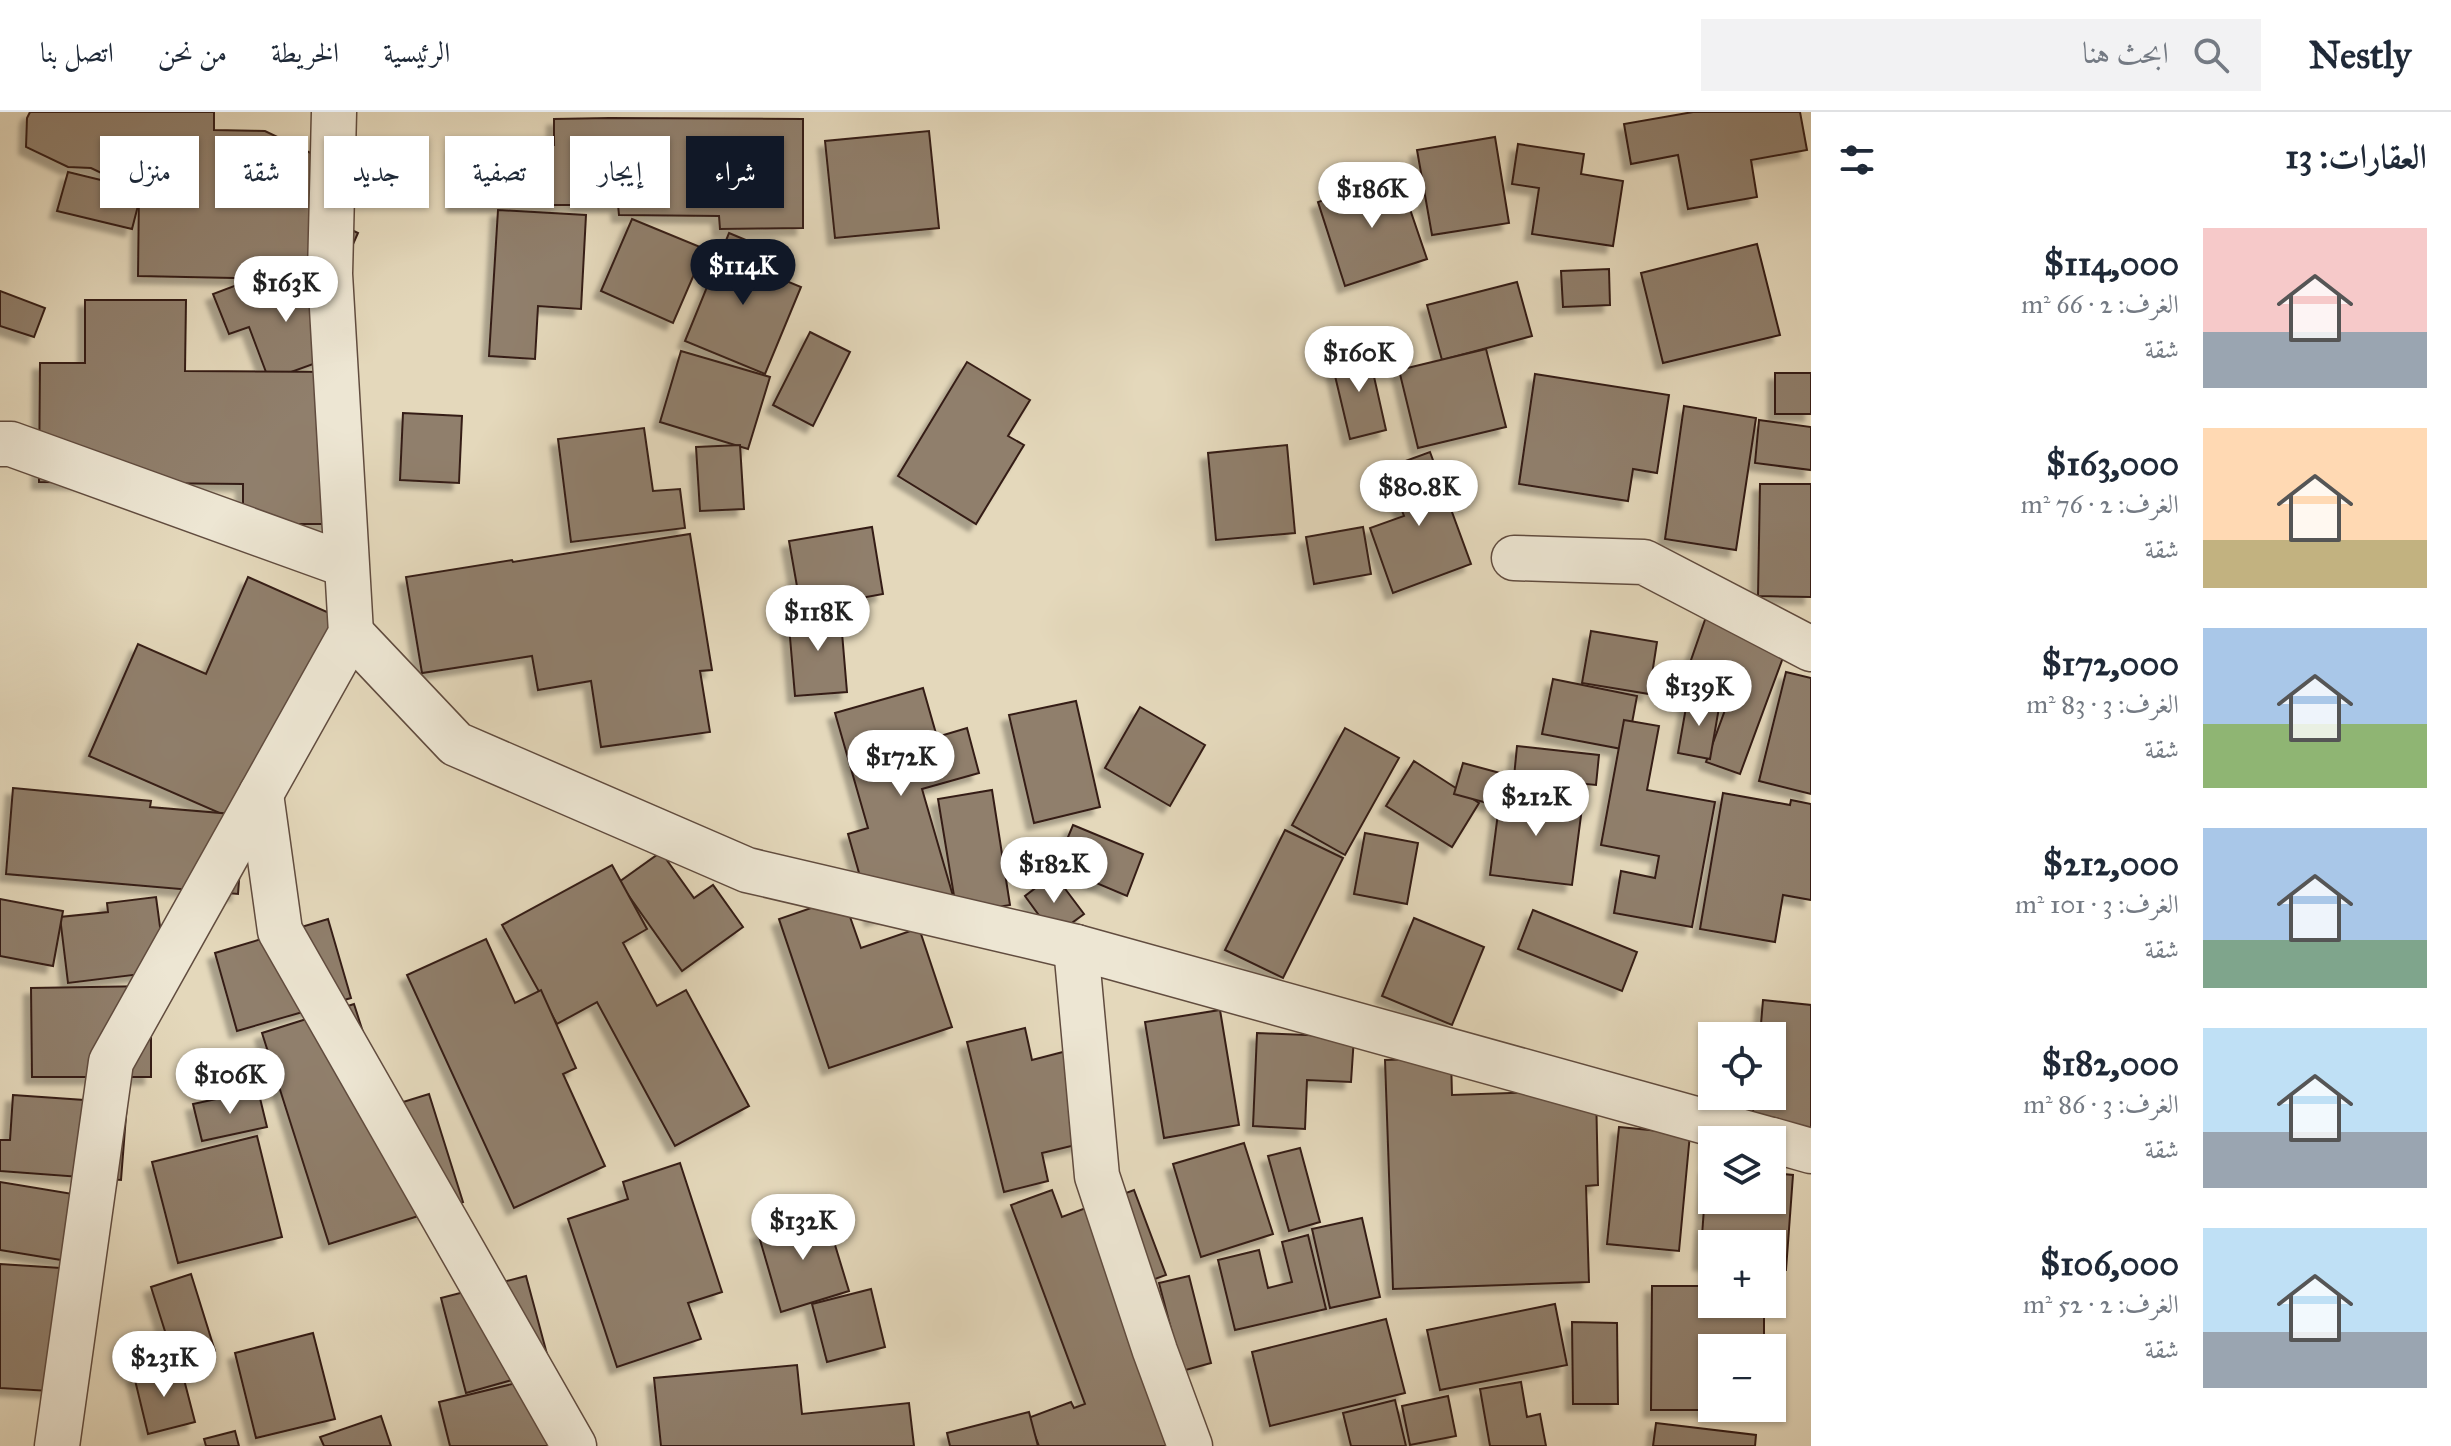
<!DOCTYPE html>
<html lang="ar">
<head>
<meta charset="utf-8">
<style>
	:root { --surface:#fff; --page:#f2f2f3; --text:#1f2937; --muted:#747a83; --line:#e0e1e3; --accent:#111827 }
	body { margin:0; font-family:"IM FELL Great Primer",Amiri,serif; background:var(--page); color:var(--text); direction:rtl; height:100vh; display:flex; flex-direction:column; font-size:30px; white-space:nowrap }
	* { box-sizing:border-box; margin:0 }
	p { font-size:26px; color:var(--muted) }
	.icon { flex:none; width:44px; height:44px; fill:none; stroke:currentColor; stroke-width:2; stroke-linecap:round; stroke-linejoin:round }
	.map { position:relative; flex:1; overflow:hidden; direction:ltr }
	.drawer { display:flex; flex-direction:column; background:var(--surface); width:640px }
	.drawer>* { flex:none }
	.top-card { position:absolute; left:24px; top:24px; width:760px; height:72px; direction:rtl; display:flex; gap:16px }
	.controls { position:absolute; left:1698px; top:910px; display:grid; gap:16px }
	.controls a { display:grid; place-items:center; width:88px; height:88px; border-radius:0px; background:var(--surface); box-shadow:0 2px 6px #0004; font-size:40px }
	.price { position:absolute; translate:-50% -68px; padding:0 18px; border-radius:28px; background:#fff; color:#222; font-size:26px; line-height:52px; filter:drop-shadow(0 2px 4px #0008) }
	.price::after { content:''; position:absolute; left:50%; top:48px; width:24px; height:18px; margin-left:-12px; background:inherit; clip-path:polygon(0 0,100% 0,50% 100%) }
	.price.selected { background:var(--accent); color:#fff }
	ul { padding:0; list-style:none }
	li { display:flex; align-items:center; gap:24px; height:200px; padding:0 24px }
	li span { display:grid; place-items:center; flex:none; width:224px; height:160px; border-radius:0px; color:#555 }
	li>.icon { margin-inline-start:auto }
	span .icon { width:96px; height:96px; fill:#fffc; stroke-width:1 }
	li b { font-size:34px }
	h2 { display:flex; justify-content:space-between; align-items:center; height:96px; padding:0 24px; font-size:34px }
	.tag { padding:0 28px; border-radius:0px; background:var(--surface); box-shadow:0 2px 6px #0004; font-size:28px; line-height:72px }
	.tag.selected { background:var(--accent); color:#fff }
	header { display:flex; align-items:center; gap:48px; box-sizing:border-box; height:112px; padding:0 40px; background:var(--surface); border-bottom:2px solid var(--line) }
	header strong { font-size:38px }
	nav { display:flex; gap:44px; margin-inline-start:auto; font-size:28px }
	.search { width:560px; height:72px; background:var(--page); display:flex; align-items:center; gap:20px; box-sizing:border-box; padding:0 28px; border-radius:0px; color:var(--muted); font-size:30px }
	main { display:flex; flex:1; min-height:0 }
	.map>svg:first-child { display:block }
</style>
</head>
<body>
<header>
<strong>Nestly</strong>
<div class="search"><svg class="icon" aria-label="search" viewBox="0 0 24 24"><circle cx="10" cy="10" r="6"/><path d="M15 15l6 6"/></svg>ابحث هنا</div>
<nav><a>الرئيسية</a><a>الخريطة</a><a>من نحن</a><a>اتصل بنا</a></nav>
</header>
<main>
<section class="drawer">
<h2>العقارات: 13<svg class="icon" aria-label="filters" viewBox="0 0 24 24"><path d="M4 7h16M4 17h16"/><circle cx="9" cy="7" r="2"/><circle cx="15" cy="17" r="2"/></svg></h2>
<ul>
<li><span style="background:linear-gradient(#f6c9c9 65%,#9aa5b1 0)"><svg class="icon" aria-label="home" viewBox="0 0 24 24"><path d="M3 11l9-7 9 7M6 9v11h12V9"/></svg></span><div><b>$114,000</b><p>الغرف: 2 · 66 m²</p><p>شقة</p></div></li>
<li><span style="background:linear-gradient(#ffd9b3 70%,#c2b280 0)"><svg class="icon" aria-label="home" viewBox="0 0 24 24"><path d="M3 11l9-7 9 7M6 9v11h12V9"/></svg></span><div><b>$163,000</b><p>الغرف: 2 · 76 m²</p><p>شقة</p></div></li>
<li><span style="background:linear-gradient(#a9c7e8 60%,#8fb573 0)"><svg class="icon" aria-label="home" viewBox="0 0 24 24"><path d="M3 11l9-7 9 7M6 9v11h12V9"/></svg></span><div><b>$172,000</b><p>الغرف: 3 · 83 m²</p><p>شقة</p></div></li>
<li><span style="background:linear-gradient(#a9c7e8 70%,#7fa58c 0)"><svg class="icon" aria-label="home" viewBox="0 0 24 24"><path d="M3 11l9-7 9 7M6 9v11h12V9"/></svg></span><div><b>$212,000</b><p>الغرف: 3 · 101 m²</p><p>شقة</p></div></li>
<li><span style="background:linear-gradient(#bfe0f5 65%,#9aa5b1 0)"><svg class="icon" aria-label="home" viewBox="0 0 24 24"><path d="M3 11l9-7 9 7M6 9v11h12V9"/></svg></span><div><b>$182,000</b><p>الغرف: 3 · 86 m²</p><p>شقة</p></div></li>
<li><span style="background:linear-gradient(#bfe0f5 65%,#9aa5b1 0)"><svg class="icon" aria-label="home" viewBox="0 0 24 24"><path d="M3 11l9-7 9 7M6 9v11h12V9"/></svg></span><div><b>$106,000</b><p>الغرف: 2 · 52 m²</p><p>شقة</p></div></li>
</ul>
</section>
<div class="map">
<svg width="1811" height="1334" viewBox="0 0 1811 1334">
	<defs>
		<filter id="shadow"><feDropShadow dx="-7" dy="7" stdDeviation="2" flood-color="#0004"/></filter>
	</defs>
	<rect width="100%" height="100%" fill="#e4d8bb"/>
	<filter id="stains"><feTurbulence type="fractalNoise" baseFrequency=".0025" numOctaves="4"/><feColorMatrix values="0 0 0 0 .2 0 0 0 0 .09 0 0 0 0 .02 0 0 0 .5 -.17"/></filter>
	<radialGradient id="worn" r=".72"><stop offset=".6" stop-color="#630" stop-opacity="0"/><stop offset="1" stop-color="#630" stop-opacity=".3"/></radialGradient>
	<g fill="#907f6c" stroke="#351e16" stroke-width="2" filter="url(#shadow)">
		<polygon points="30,0 214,0 214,18 265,19 340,55 327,106 358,121 337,168 138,164 139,79 91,56 68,55 26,35 27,6"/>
		<polygon points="1693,0 1800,0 1807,38 1751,48 1757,85 1688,97 1678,43 1631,52 1624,12"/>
		<polygon points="609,6 803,7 803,116 720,117 719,104 619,103 618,93 454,93 454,34 554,33 554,7"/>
		<polygon points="929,19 939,116 835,126 825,29"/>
		<polygon points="1495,25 1509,111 1432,123 1417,38"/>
		<polygon points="1518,32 1584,42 1581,62 1623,69 1613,134 1532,122 1539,76 1512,72"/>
		<polygon points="68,60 142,78 132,117 57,99"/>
		<polygon points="1398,62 1427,147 1345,174 1318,90"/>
		<polygon points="498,98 586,103 581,197 538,194 535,247 489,244"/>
		<polygon points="632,107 705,137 673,211 601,179"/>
		<polygon points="729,121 770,138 762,159 801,175 765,262 685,229"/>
		<polygon points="1757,132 1780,223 1663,251 1641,161"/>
		<polygon points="1609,157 1610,193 1563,195 1561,159"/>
		<polygon points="324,164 352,238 269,268 249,215 229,222 213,182 258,165 267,185"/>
		<polygon points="1517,170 1532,224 1442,248 1427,193"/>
		<polygon points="0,179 45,196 34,225 0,214"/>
		<polygon points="85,188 186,188 185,259 344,260 344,412 243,412 243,372 39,370 40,251 85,251"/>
		<polygon points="810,220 850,240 813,314 773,293"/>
		<polygon points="1486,237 1506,315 1418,336 1399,258"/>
		<polygon points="1368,238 1386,318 1350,327 1331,247"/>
		<polygon points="681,239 770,265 748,337 660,310"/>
		<polygon points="967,250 1030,288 1008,324 1024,333 976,412 898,364"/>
		<rect x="1775" y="261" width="36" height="41"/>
		<polygon points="1535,262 1669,283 1657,361 1633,357 1628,389 1519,372"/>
		<polygon points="1684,294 1756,306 1736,438 1665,427"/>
		<polygon points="403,301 462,304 459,371 400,368"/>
		<polygon points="1759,308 1811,315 1811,358 1755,351"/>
		<polygon points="644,316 653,379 680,377 685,416 571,430 558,327"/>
		<polygon points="740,333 744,397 700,399 696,335"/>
		<polygon points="1287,333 1295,421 1216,428 1208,341"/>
		<polygon points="1430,340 1471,452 1393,481 1370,416 1404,404 1386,356"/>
		<polygon points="1760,372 1811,372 1811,485 1758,484"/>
		<polygon points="872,415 883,482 801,497 789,429"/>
		<polygon points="1363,415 1371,462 1314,472 1306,425"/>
		<polygon points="690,422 712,558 700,559 710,620 601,635 591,569 538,578 532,544 422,561 406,465 512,448 513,450"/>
		<polygon points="248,465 354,512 263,720 89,644 138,532 206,562"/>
		<polygon points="840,497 847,580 795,584 788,502"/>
		<polygon points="1707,502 1788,532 1740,662 1706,650 1736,568 1690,551"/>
		<polygon points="1591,519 1657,530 1649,582 1582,571"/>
		<polygon points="1786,560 1811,566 1811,682 1759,669"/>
		<polygon points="1553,567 1637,584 1627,638 1542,622"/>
		<polygon points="923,576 937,625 967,616 979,661 922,677 953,784 872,807 848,722 868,716 835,601"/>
		<polygon points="1688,584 1720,590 1710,647 1678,641"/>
		<polygon points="1076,589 1100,695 1034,711 1009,603"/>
		<polygon points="1140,595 1205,633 1170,694 1105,656"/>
		<polygon points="1624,608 1659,614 1647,678 1715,690 1692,815 1614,801 1621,759 1655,766 1659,744 1601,733"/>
		<polygon points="1345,616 1399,646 1345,743 1292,713"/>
		<polygon points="1517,634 1599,643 1596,673 1514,665"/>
		<polygon points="1414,649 1479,691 1452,735 1386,694"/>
		<polygon points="1463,651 1500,661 1491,692 1454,682"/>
		<polygon points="13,676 151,689 150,695 244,703 238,782 6,762"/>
		<polygon points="992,678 1010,793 957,802 938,687"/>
		<polygon points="1501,678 1583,688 1572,773 1490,763"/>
		<polygon points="1723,681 1790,693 1791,688 1811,692 1811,788 1783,783 1775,830 1700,817"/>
		<polygon points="1073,713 1143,742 1127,784 1056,754"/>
		<polygon points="1285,718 1343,746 1283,866 1225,838"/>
		<polygon points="1365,721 1418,731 1407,792 1354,782"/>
		<polygon points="661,740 694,786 713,773 743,815 682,859 619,770"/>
		<polygon points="612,753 647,817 623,831 657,894 686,878 749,994 675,1034 597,890 557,912 502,813"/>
		<polygon points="1054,762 1084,802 1054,824 1025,784"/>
		<polygon points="156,785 166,859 68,871 60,805 108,800 107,791"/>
		<polygon points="843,785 861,836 919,816 952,915 829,956 779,807"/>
		<polygon points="0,787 63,799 53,854 0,844"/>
		<polygon points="1533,798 1637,840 1622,879 1518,837"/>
		<polygon points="1414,806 1484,835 1452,913 1382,884"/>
		<polygon points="328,807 351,886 237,919 215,841"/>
		<polygon points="486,827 515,891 541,878 576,956 563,962 605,1054 514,1096 407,863"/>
		<polygon points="151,874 151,965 32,965 31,876"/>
		<polygon points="1763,888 1811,893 1811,1021 1752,1016 1754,984 1772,984 1772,924 1760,924"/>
		<polygon points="354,892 387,995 429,982 463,1090 329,1132 262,921"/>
		<polygon points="1220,898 1239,1013 1164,1026 1145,910"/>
		<polygon points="1025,916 1032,948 1086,934 1109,1025 1042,1041 1048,1069 1004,1080 967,930"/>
		<polygon points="1257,921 1354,925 1351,970 1307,968 1305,1017 1253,1014"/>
		<polygon points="1451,946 1452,983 1596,978 1598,1073 1586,1074 1589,1170 1393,1177 1385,948"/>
		<polygon points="258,978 267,1015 202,1029 193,992"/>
		<polygon points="13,983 127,991 121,1068 0,1059 0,1028 10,1028"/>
		<polygon points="1619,1015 1690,1022 1679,1139 1607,1132"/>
		<polygon points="257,1024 282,1125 178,1151 152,1050"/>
		<polygon points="1244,1031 1273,1122 1201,1145 1173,1052"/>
		<polygon points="1300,1036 1320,1110 1289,1119 1268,1044"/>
		<polygon points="680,1051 722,1180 688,1191 701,1227 617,1255 568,1107 628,1087 623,1070"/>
		<polygon points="1707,1055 1712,1056 1712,1088 1772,1088 1772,1061 1793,1063 1786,1158 1772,1157 1772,1132 1712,1132 1712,1152 1700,1151"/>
		<polygon points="0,1070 109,1088 98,1154 0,1138"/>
		<polygon points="1052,1078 1062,1105 1134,1078 1166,1163 1141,1172 1200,1334 1039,1334 1028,1306 1071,1290 1074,1296 1085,1292 1011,1093"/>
		<polygon points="825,1100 849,1179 781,1200 758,1121"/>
		<polygon points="1362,1106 1380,1185 1330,1196 1312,1117"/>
		<polygon points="1308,1123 1326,1197 1235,1218 1218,1148 1259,1138 1268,1176 1292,1170 1282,1130"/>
		<polygon points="0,1152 91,1158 83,1281 0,1276"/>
		<polygon points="191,1162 215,1239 175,1251 151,1175"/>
		<polygon points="526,1164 551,1257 466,1281 441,1186"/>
		<polygon points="1189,1164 1211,1251 1182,1259 1159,1171"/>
		<polygon points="1652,1174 1712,1174 1712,1192 1764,1192 1764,1236 1712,1236 1712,1296 1764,1296 1764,1298 1651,1298"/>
		<polygon points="871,1177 885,1235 827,1250 812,1192"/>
		<polygon points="1555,1192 1567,1253 1440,1278 1427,1218"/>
		<polygon points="1386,1207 1405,1281 1270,1314 1252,1240"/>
		<polygon points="1572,1210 1617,1211 1618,1292 1573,1292"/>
		<polygon points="313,1221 335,1307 256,1326 235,1241"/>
		<polygon points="180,1252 195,1310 148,1322 134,1264"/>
		<polygon points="797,1253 802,1302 909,1291 914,1334 661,1334 654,1266"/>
		<polygon points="557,1261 574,1334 450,1334 439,1290"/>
		<polygon points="1521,1270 1527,1305 1540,1302 1546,1334 1490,1334 1480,1277"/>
		<polygon points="1448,1284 1456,1324 1410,1333 1402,1294"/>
		<polygon points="1395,1288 1406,1334 1351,1334 1343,1301"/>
		<polygon points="1029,1300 1038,1334 950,1334 947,1321"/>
		<polygon points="381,1304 391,1334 324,1334 320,1325"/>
		<polygon points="1656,1311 1756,1323 1755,1334 1653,1334"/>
		<polygon points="235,1319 239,1334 206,1334 204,1327"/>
	</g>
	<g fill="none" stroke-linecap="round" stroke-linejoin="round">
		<defs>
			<g id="street">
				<polyline points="0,332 11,332 346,453"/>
				<polyline points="1514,446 1644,450 1811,537"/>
				<polyline points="351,521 456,632 747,758 1076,835 1771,1028"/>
				<polyline points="261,682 280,819 574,1334"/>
				<polyline points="1076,835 1097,1064 1155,1239 1190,1334"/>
				<polyline points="1772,1028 1811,1039"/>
				<polyline points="57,1334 111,950 351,521 330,162 334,0"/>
			</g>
		</defs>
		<use href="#street" stroke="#614c3f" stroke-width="47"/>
		<use href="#street" stroke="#ede6d3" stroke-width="44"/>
	</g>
	<rect width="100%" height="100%" filter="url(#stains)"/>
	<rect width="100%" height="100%" fill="url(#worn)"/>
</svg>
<div class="controls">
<a><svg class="icon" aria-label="locate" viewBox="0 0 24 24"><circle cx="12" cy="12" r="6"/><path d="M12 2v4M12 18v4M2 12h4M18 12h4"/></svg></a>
<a><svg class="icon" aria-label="layers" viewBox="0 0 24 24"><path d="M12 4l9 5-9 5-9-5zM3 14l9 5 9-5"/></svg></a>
<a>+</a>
<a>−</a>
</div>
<b class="price" style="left:1372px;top:118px">$186K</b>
<b class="price selected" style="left:743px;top:195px">$114K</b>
<b class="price" style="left:286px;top:212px">$163K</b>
<b class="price" style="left:1359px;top:282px">$160K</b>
<b class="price" style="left:1419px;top:416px">$80.8K</b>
<b class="price" style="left:818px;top:541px">$118K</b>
<b class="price" style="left:1699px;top:616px">$139K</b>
<b class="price" style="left:901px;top:686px">$172K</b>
<b class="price" style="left:1536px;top:726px">$212K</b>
<b class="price" style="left:1054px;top:793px">$182K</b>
<b class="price" style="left:230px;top:1004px">$106K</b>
<b class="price" style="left:803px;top:1150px">$132K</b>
<b class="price" style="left:164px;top:1287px">$231K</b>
<div class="top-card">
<a class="tag selected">شراء</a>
<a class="tag">إيجار</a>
<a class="tag">تصفية</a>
<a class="tag">جديد</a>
<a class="tag">شقة</a>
<a class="tag">منزل</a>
</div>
</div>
</main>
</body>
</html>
